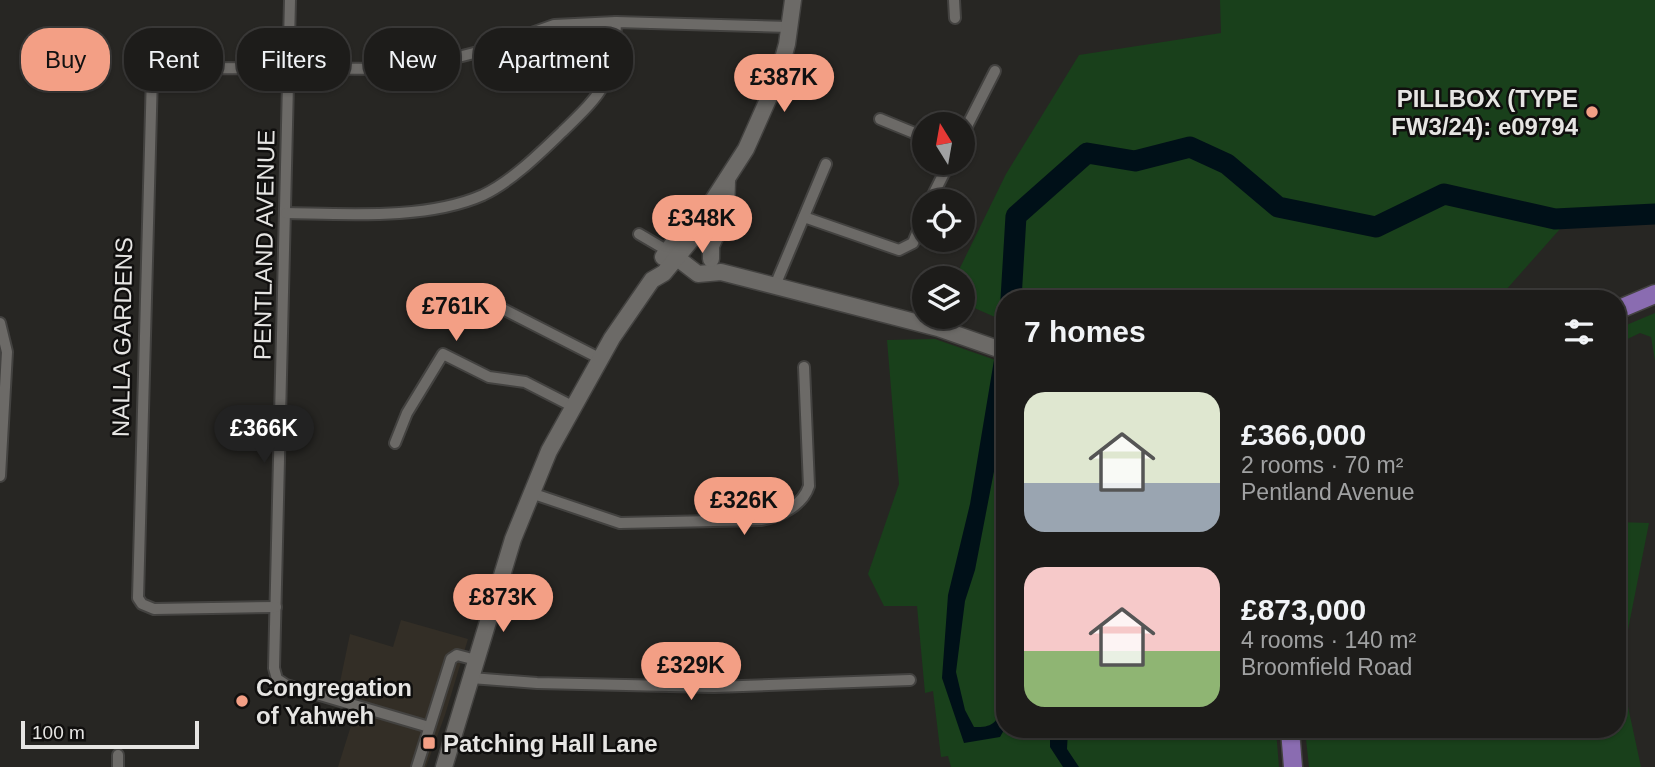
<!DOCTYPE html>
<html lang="en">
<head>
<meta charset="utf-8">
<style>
	:root { --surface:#1d1c1a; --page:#252523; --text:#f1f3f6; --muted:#a0a1a2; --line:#3b3a39; --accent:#f39f85 }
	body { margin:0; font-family:Helvetica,sans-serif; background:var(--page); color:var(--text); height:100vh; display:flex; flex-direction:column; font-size:26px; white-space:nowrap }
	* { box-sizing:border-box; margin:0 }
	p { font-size:23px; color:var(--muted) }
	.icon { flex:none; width:38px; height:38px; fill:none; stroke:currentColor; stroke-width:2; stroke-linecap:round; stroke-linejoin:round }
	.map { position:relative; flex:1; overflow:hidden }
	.drawer { position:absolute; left:996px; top:290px; width:630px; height:448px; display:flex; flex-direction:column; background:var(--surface); border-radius:28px; box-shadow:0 2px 5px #0004,0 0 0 2px var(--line) }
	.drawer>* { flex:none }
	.banner { position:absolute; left:21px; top:28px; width:665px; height:63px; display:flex; gap:14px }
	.needle { width:46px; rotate:349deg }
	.tools { position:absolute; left:912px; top:112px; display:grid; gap:14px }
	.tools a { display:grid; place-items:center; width:63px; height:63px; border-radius:50%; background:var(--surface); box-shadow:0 2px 5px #0004,0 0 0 2px var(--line); font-size:35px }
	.scale { position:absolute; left:21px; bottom:18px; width:178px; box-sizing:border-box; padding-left:7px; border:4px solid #e6e5e3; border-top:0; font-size:19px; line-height:24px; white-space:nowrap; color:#e6e5e3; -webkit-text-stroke:5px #100f0e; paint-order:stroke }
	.price { position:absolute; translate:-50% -60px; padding:0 16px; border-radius:24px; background:var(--accent); color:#111; font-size:23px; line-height:46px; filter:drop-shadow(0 2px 4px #0008) }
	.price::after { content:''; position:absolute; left:50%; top:42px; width:21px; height:16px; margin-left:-10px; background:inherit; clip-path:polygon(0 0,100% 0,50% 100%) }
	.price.current { background:#222; color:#fff }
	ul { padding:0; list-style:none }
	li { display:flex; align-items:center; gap:21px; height:175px; padding:0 28px }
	li span { display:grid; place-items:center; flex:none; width:196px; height:140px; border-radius:21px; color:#555 }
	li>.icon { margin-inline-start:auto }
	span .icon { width:84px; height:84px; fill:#fffc; stroke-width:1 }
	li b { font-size:30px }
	h2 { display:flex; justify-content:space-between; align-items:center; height:84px; padding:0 28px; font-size:30px }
	.tag { padding:0 24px; border-radius:28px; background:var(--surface); box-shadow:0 2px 5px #0004,0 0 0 2px var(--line); font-size:24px; line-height:63px }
	.tag.current { background:var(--accent); color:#111 }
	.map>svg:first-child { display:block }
</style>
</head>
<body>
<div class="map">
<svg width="1655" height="767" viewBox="0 0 1655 767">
	<rect width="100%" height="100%" fill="#272623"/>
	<polygon fill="#332e26" points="401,620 468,639 445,715 426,767 338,767 361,694 339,687 350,634 393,647"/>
	<g fill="#19401b">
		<polygon points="1220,0 1655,0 1655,204 1575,212 1498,299 1004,299 1004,321 963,303 962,278 955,278 1006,174 1079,55 1221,33"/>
		<polygon points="1655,313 1655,361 1651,337 1640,333 1617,344 1617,329"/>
		<polygon points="935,339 1004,363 1004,730 1276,730 1279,767 951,767 948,756 941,757 933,691 925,693 917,606 884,606 868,574 899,484 887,340"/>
		<polygon points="1617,522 1649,523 1625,645 1627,702 1641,767 1309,767 1305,730 1617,730"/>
	</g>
	<g fill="#001018">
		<path d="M998,336L1004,339L1001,435L975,570L965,601L956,672L965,710L974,727C993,728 997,722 1004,705V730L1000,737L964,743L942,678L948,595L970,504Z"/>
		<polygon points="1050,730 1068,730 1067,749 1079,767 1063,767 1050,747"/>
	</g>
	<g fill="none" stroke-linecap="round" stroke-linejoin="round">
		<polyline stroke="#001018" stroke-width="21" points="1011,299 1016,216 1087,153 1135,161 1190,147 1227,164 1278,207 1376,227 1444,194 1555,219 1655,214"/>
		<defs>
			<g id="street">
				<polyline points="290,0 274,668 277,679 286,685 429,727"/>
				<polyline points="954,0 955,18"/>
				<polyline points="880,119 924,137"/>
				<polyline points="962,136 995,71"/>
				<polyline points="930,201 949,163"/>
				<path d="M286,213C346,214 427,220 483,195C512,181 539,154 562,132C604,91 614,82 616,22"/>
				<polyline points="804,217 899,250 913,243 924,216"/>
				<polyline points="639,234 668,251"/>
				<polyline points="774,288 826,164"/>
				<polyline points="489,302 599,358"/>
				<polyline points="0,323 7,352 0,476"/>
				<polyline points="395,443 407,413 443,354 489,377 525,382 572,406"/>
				<path d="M531,493L620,523L761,520C780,517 803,505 809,486L804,367"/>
				<polyline points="276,607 154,609 142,604 138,598 152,74 168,68 411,69 478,52 554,25 616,22 790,27"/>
				<polyline points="471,678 537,683 714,687 910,680"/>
				<polyline points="118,755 118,767"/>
				<polyline points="417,767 451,659 457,655 476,660"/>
			</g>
			<g id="secondary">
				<polyline points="668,251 698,274 721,272 938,328 1004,351"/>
				<polyline points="663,257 691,219 708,208"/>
				<polyline points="711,259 711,246 726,213 727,181"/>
				<polyline points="444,767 513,539 549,451 612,338 652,280 664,273 701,228 708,208 746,149 778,77 787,44 793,0"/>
			</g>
			<g id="primary">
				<polyline points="1617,310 1655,294"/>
				<polyline points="1290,730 1293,767"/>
			</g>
		</defs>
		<use href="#street" stroke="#434240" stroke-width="14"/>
		<use href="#secondary" stroke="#434240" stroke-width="19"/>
		<use href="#primary" stroke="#434240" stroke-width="21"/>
		<use href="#street" stroke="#6c6a67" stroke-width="10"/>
		<use href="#secondary" stroke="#6c6a67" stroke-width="16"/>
		<use href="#primary" stroke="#8a6cb1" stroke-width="18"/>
	</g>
	<g fill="#f39f85" stroke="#100f0e" stroke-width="2.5">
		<circle cx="1592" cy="112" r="7"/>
		<circle cx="242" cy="701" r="7"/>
		<rect x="422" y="736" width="14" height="14" rx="3.5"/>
	</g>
	<g text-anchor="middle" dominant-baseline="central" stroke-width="5" stroke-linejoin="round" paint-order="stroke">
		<g font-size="24" font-weight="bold" fill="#e6e5e3" stroke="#100f0e" text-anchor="start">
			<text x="1578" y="98" text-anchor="end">PILLBOX (TYPE<tspan x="1578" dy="28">FW3/24): e09794</tspan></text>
			<text x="256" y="687">Congregation<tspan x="256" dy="28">of Yahweh</tspan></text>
			<text x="443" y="743">Patching Hall Lane</text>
		</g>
		<g font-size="24" fill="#e6e5e3" stroke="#100f0e">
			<text transform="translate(264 245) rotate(-89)">PENTLAND AVENUE</text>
			<text transform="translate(122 337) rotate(-89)">NALLA GARDENS</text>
		</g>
	</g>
</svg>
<div class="tools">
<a><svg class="needle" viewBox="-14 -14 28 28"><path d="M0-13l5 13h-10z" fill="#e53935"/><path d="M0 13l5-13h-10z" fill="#a0a1a2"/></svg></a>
<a><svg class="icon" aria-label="locate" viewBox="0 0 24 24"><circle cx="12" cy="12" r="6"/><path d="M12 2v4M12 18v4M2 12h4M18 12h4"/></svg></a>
<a><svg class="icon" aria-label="layers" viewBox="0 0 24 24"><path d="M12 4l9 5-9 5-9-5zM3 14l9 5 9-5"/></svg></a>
</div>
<div class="scale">100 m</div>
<b class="price" style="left:784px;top:114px">£387K</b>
<b class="price" style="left:702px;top:255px">£348K</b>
<b class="price" style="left:456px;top:343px">£761K</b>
<b class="price current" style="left:264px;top:465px">£366K</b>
<b class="price" style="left:744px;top:537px">£326K</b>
<b class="price" style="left:503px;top:634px">£873K</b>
<b class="price" style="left:691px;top:702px">£329K</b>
<div class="banner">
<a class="tag current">Buy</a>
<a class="tag">Rent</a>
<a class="tag">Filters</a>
<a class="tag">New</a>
<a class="tag">Apartment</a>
</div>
<section class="drawer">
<h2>7 homes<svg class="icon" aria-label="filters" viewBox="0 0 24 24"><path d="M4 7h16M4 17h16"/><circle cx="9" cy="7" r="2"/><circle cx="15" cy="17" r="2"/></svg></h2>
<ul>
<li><span style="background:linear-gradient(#dfe7d0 65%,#9aa5b1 0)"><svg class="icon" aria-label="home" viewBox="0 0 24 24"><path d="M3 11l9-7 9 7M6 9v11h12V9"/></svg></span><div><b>£366,000</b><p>2 rooms · 70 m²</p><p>Pentland Avenue</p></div></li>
<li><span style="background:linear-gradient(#f6c9c9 60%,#8fb573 0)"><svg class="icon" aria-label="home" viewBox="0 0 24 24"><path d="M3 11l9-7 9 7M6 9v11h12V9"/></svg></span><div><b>£873,000</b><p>4 rooms · 140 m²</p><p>Broomfield Road</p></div></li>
</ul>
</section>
</div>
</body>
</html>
